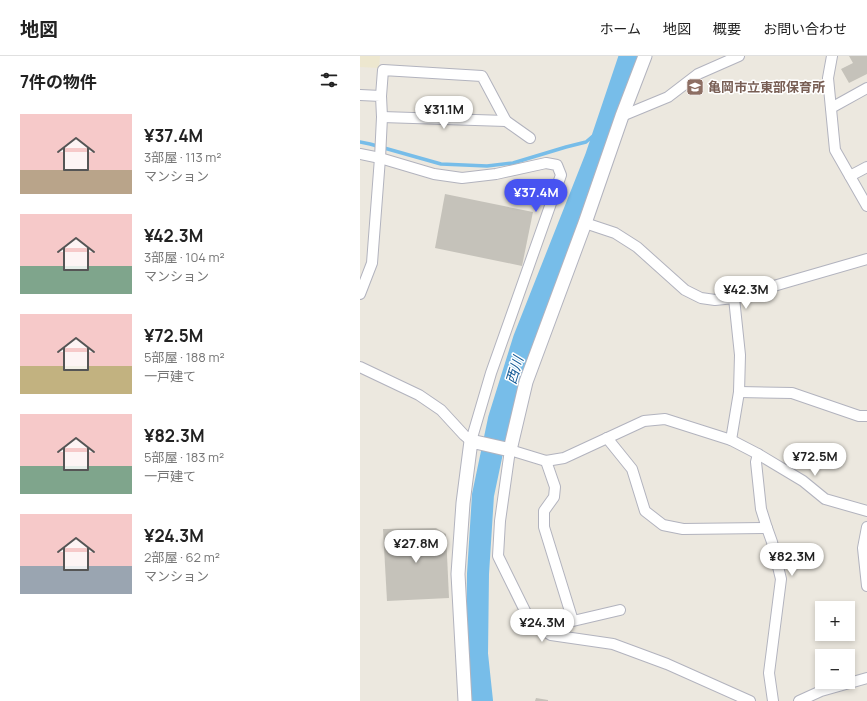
<!DOCTYPE html>
<html lang="ja">
<head>
<meta charset="utf-8">
<style>
	:root { --surface:#fff; --page:#f2f2f2; --text:#222; --muted:#767676; --line:#e0e0e0; --accent:#4753f1 }
	body { margin:0; font-family:Manrope,"Noto Sans JP",sans-serif; background:var(--page); color:var(--text); height:100vh; display:flex; flex-direction:column; font-size:15px; white-space:nowrap }
	* { box-sizing:border-box; margin:0 }
	p { font-size:13px; color:var(--muted) }
	.icon { flex:none; width:22px; height:22px; fill:none; stroke:currentColor; stroke-width:2; stroke-linecap:round; stroke-linejoin:round }
	.map { position:relative; flex:1; overflow:hidden }
	.side { display:flex; flex-direction:column; background:var(--surface); width:360px }
	.side>* { flex:none }
	.buttons { position:absolute; left:455px; top:545px; display:grid; gap:8px }
	.buttons a { display:grid; place-items:center; width:40px; height:40px; border-radius:0px; background:var(--surface); box-shadow:0 2px 6px #0003; font-size:20px }
	.price { position:absolute; translate:-50% -34px; padding:0 9px; border-radius:14px; background:#fff; color:#222; font-size:13px; line-height:26px; filter:drop-shadow(0 1px 2px #0008) }
	.price::after { content:''; position:absolute; left:50%; top:24px; width:12px; height:9px; margin-left:-6px; background:inherit; clip-path:polygon(0 0,100% 0,50% 100%) }
	.price.active { background:var(--accent); color:#fff }
	ul { padding:0; list-style:none }
	li { display:flex; align-items:center; gap:12px; height:100px; padding:0 20px }
	li span { display:grid; place-items:center; flex:none; width:112px; height:80px; border-radius:0px; color:#555 }
	li>.icon { margin-inline-start:auto }
	span .icon { width:48px; height:48px; fill:#fffc; stroke-width:1 }
	li b { font-size:17px }
	h2 { display:flex; justify-content:space-between; align-items:center; height:48px; padding:0 20px; font-size:17px }
	header { display:flex; align-items:center; gap:24px; box-sizing:border-box; height:56px; padding:0 20px; background:var(--surface); border-bottom:1px solid var(--line) }
	header strong { font-size:19px }
	nav { display:flex; gap:22px; margin-inline-start:auto; font-size:14px }
	main { display:flex; flex:1; min-height:0 }
	.map>svg:first-child { display:block }
</style>
</head>
<body>
<header>
<strong>地図</strong>
<nav><a>ホーム</a><a>地図</a><a>概要</a><a>お問い合わせ</a></nav>
</header>
<main>
<section class="side">
<h2>7件の物件<svg class="icon" aria-label="filters" viewBox="0 0 24 24"><path d="M4 7h16M4 17h16"/><circle cx="9" cy="7" r="2"/><circle cx="15" cy="17" r="2"/></svg></h2>
<ul>
<li><span style="background:linear-gradient(#f6c9c9 70%,#b9a48a 0)"><svg class="icon" aria-label="home" viewBox="0 0 24 24"><path d="M3 11l9-7 9 7M6 9v11h12V9"/></svg></span><div><b>¥37.4M</b><p>3部屋 · 113 m²</p><p>マンション</p></div></li>
<li><span style="background:linear-gradient(#f6c9c9 65%,#7fa58c 0)"><svg class="icon" aria-label="home" viewBox="0 0 24 24"><path d="M3 11l9-7 9 7M6 9v11h12V9"/></svg></span><div><b>¥42.3M</b><p>3部屋 · 104 m²</p><p>マンション</p></div></li>
<li><span style="background:linear-gradient(#f6c9c9 65%,#c2b280 0)"><svg class="icon" aria-label="home" viewBox="0 0 24 24"><path d="M3 11l9-7 9 7M6 9v11h12V9"/></svg></span><div><b>¥72.5M</b><p>5部屋 · 188 m²</p><p>一戸建て</p></div></li>
<li><span style="background:linear-gradient(#f6c9c9 65%,#7fa58c 0)"><svg class="icon" aria-label="home" viewBox="0 0 24 24"><path d="M3 11l9-7 9 7M6 9v11h12V9"/></svg></span><div><b>¥82.3M</b><p>5部屋 · 183 m²</p><p>一戸建て</p></div></li>
<li><span style="background:linear-gradient(#f6c9c9 65%,#9aa5b1 0)"><svg class="icon" aria-label="home" viewBox="0 0 24 24"><path d="M3 11l9-7 9 7M6 9v11h12V9"/></svg></span><div><b>¥24.3M</b><p>2部屋 · 62 m²</p><p>マンション</p></div></li>
</ul>
</section>
<div class="map">
<svg width="507" height="645" viewBox="0 0 507 645">
	<rect width="100%" height="100%" fill="#ece8df"/>
	<polygon fill="#ede7cf" points="0,0 20,0 19,12 0,11"/>
	<g fill="none" stroke-linecap="round" stroke-linejoin="round">
		<polyline stroke="#77bde9" stroke-width="3.5" points="0,86 10,88 81,108 127,110 153,107 206,91 226,86 247,68"/>
		<polyline stroke="#77bde9" stroke-width="22" points="122,645 117,598 118,518 123,439 139,363 164,283 236,101 270,0"/>
	</g>
	<g fill="#c5c2ba">
		<polygon points="489,0 507,0 507,18 489,27 481,13 493,7"/>
		<polygon points="85,138 173,156 162,210 75,192"/>
		<polygon points="76,472 86,478 89,542 27,545 23,473"/>
		<polygon points="176,642 188,644 188,645 175,645"/>
	</g>
	<g fill="none" stroke-linecap="round" stroke-linejoin="round">
		<defs>
			<g id="minor">
				<polyline points="472,0 468,22 475,94 507,150"/>
				<polyline points="0,39 21,40 22,61 20,102 12,207 0,238"/>
				<polyline points="21,40 23,14 122,20 146,65 170,82"/>
				<polyline points="471,52 507,32"/>
				<polyline points="262,60 308,41 338,18 379,0"/>
				<polyline points="22,61 146,65"/>
				<polyline points="0,98 20,102 74,118 102,122 136,118 186,107 197,109 201,119 131,317 111,385 104,379 81,354 59,339 0,311"/>
				<polyline points="490,120 507,111"/>
				<polyline points="225,167 255,177 277,191 325,234 341,242 355,244 374,242"/>
				<polyline points="379,336 432,337 499,360 507,360"/>
				<polyline points="247,382 272,413 285,455 303,469 323,473 407,472"/>
				<polyline points="371,384 379,336 380,299 374,242 424,227 507,203"/>
				<polyline points="398,398 396,406 401,453 407,472 412,486 421,523 409,617 413,645"/>
				<polyline points="186,405 195,431 194,441 184,455 184,471 213,565 260,554"/>
				<polyline points="507,471 503,492 507,530"/>
				<polyline points="390,645 307,608 253,588 191,579 171,567 138,500 140,465 150,394 186,405 204,402 284,365 305,363 371,384 398,398 443,425 465,443 507,455"/>
				<polyline points="439,645 461,635 507,622"/>
			</g>
			<polyline id="tertiary" points="105,645 98,518 103,447 111,385 150,394 166,326 225,167 262,60 285,0"/>
		</defs>
		<use href="#minor" stroke="#b2b3be" stroke-width="12"/>
		<use href="#tertiary" stroke="#b2b3be" stroke-width="15"/>
		<use href="#minor" stroke="#fff" stroke-width="10"/>
		<use href="#tertiary" stroke="#fff" stroke-width="13"/>
	</g>
	<defs>
		<symbol id="school-square" viewBox="-11 -11 22 22"><rect x="-9" y="-9" width="18" height="18" rx="4" fill="#8d6e63" stroke="#fff"/><path d="M0-5L7-2L0 1L-7-2ZM-4 1L0 2.5L4 1V4Q0 6-4 4Z" fill="#fff"/></symbol>
	</defs>
	<g fill-rule="evenodd">
		<use href="#school-square" x="325" y="21" width="20" height="20"/>
	</g>
	<g text-anchor="middle" dominant-baseline="central" stroke-width="3" stroke-linejoin="round" paint-order="stroke">
		<g font-size="13" font-weight="bold" fill="#785e54" stroke="#fff" text-anchor="start">
			<text x="348" y="31">亀岡市立東部保育所</text>
		</g>
		<g font-size="14" font-style="italic" fill="#145b97" stroke="#fff">
			<text transform="translate(154 314) rotate(-73)">西川</text>
		</g>
	</g>
</svg>
<div class="buttons">
<a>+</a>
<a>−</a>
</div>
<b class="price" style="left:84px;top:74px">¥31.1M</b>
<b class="price active" style="left:176px;top:157px">¥37.4M</b>
<b class="price" style="left:386px;top:254px">¥42.3M</b>
<b class="price" style="left:455px;top:421px">¥72.5M</b>
<b class="price" style="left:56px;top:508px">¥27.8M</b>
<b class="price" style="left:432px;top:521px">¥82.3M</b>
<b class="price" style="left:182px;top:587px">¥24.3M</b>
</div>
</main>
</body>
</html>
